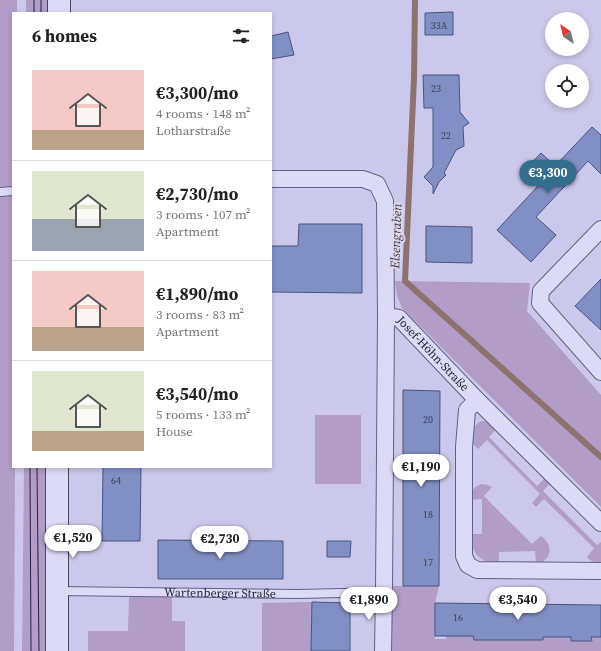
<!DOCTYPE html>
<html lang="en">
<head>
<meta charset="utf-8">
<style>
	:root { --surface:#fff; --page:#f6f6f6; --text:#222; --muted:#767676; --line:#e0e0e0; --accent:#346d8e }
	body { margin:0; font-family:"Source Serif 4",serif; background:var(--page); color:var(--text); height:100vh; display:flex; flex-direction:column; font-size:15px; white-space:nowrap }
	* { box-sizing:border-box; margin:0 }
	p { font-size:13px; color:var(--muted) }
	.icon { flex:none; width:22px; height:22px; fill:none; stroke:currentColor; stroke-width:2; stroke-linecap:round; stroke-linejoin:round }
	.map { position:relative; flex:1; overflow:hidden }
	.side { position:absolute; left:12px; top:12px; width:260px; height:456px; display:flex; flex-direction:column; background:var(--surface); border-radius:0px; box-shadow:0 2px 6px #0003 }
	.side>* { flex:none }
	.needle { width:26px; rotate:325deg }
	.tools { position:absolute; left:545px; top:12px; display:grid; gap:8px }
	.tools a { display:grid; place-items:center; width:44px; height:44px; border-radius:50%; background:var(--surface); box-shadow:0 2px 6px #0003; font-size:20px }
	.price { position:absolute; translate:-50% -34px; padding:0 9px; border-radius:14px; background:#fff; color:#222; font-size:13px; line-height:26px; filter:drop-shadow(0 1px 2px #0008) }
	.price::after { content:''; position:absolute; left:50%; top:24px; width:12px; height:9px; margin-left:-6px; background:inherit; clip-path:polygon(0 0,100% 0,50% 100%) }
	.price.current { background:var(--accent); color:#fff }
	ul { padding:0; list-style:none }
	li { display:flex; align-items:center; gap:12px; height:100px; padding:0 20px }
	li+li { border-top:1px solid var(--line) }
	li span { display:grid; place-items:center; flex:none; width:112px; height:80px; border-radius:0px; color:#555 }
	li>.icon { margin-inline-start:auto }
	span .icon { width:48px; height:48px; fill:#fffc; stroke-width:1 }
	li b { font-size:17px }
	h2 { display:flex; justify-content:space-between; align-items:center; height:48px; padding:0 20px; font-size:17px }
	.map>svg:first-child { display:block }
</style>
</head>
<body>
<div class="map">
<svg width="601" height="651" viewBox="0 0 601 651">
	<rect width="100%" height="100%" fill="#cbc8eb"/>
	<g fill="#b29cc8">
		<polygon points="0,0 17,0 17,13 13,13 13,467 15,467 14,651 0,651"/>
		<rect x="26" y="0" width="23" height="13"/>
		<polygon points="395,281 530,283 527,311 601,395 601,507 402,308 397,296"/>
		<rect x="315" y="415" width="46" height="69"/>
		<path d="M481,421L488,422L497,428L489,437L537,486L545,478L550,483L543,491L597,545L601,542V563C594,563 591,561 587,557L594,548L544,499L536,507L532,503L540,494L487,440L478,449C467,440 470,428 481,421Z"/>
		<polygon points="24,467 46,467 46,651 22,651"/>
		<path d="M481,484L488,485L492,487L484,496L532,544L541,536C554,545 552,561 536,564L535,551L499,552V564C479,562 472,553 469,534H482V499L470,500C471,492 473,487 481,484Z"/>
		<polygon points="388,586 439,586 435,603 435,639 446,639 446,636 473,636 474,640 542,640 543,637 571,637 571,640 592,641 591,637 601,637 601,651 388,651"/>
		<polygon points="129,597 172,597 172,621 185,621 185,651 88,651 88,631 128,631"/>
		<polygon points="312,602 311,651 262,651 262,603"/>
	</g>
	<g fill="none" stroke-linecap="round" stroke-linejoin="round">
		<polyline stroke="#8d7370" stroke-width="6" points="415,0 414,78 405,281 601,457"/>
	</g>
	<g fill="#818fc5" stroke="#465482">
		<polygon points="453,12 453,35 425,35 425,13"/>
		<polygon points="288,32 294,55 271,59 271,36"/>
		<polygon points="423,75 459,75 460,112 469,123 463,127 464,146 456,150 444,173 446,175 439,182 433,194 433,186 424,177 433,167 433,108 424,108"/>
		<polygon points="592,127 601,135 601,174 588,161 536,217 556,235 531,262 497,230 538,186 523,172 541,153 555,166"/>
		<polygon points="299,224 362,224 362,293 271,292 271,246 298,246"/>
		<polygon points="426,226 472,227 472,263 426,262"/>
		<polygon points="601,279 601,330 575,306"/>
		<polygon points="403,390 440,391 439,586 403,586"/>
		<polygon points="103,467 141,467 140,541 102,541"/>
		<polygon points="158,540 283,541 283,579 158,579"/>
		<polygon points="327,541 351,541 350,557 327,557"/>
		<polygon points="312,602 350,603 350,651 311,651"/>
		<polygon points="435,603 601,605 601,637 591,637 592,641 571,641 571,637 543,637 543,640 474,640 473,636 435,636"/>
	</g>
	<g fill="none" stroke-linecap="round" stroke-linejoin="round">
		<defs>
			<g id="lane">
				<polyline points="0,192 13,191"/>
				<path id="s1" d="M57,591L298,594L384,592"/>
			</g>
			<g id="street">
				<path id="s2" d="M271,179H363L377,184L385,201L386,316L399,318L477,400L601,523"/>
				<polyline points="601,229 541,291 540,303 601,372"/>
				<polyline points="477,400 467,410 464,447 464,556 468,565 477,570 601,571"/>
				<polyline points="383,651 384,592 386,316"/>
			</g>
			<g id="secondary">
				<polyline points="59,13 59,0"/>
				<polyline points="57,651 57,467"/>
			</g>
		</defs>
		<use href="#lane" stroke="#5e6285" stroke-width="10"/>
		<use href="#street" stroke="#5e6285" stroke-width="18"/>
		<use href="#secondary" stroke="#414667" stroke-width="24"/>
		<use href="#lane" stroke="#dddaf6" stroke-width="8"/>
		<use href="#street" stroke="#dddaf6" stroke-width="16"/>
		<use href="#secondary" stroke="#dddaf6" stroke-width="22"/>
		<g stroke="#212437" stroke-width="1">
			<polyline points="34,13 34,0"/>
			<polyline points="41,13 41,0"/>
			<polyline points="30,467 31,651"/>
			<polyline points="37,467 39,651"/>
		</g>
	</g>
	<g text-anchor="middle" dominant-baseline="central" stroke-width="4" stroke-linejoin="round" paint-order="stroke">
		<g font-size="10" fill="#393f5a">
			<text x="439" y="25">33A</text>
			<text x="436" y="88">23</text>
			<text x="446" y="135">22</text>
			<text x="428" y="419">20</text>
			<text x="116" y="480">64</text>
			<text x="428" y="514">18</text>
			<text x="428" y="562">17</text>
			<text x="458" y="617">16</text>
		</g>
		<g font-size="12" fill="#212437" stroke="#d9d7f3">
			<text stroke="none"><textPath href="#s2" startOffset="303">Josef-Höhn-Straße</textPath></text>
			<text stroke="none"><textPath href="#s1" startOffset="163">Wartenberger Straße</textPath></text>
		</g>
		<g font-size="13" font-style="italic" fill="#553d31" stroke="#d9d7f3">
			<text transform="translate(396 236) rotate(-88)">Elsengraben</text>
		</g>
	</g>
</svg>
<div class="tools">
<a><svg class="needle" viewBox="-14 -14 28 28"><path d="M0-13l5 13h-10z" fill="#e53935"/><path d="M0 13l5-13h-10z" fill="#767676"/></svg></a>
<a><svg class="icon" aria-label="locate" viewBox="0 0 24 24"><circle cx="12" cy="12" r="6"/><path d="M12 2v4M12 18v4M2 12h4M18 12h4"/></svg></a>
</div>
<b class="price current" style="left:548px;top:194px">€3,300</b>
<b class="price" style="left:421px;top:488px">€1,190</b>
<b class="price" style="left:73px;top:559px">€1,520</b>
<b class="price" style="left:220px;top:560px">€2,730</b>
<b class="price" style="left:369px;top:621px">€1,890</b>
<b class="price" style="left:518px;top:621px">€3,540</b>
<section class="side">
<h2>6 homes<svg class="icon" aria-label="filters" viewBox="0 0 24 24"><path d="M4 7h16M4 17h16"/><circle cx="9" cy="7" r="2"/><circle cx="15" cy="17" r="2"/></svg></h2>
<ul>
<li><span style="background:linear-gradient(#f6c9c9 75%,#b9a48a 0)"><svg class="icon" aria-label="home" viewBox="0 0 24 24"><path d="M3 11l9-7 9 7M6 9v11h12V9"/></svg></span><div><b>€3,300/mo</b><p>4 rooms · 148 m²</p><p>Lotharstraße</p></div></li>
<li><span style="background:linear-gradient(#dfe7d0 60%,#9aa5b1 0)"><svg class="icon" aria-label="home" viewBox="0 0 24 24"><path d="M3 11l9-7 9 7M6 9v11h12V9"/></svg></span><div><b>€2,730/mo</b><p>3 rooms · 107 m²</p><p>Apartment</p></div></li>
<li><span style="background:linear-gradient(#f6c9c9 70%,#b9a48a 0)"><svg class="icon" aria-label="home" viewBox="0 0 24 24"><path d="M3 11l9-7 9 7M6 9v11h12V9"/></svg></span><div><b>€1,890/mo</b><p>3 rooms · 83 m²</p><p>Apartment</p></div></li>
<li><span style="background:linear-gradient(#dfe7d0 75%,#b9a48a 0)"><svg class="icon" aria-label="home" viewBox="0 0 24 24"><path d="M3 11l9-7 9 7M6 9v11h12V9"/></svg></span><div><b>€3,540/mo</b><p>5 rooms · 133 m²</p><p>House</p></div></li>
</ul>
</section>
</div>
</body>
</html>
